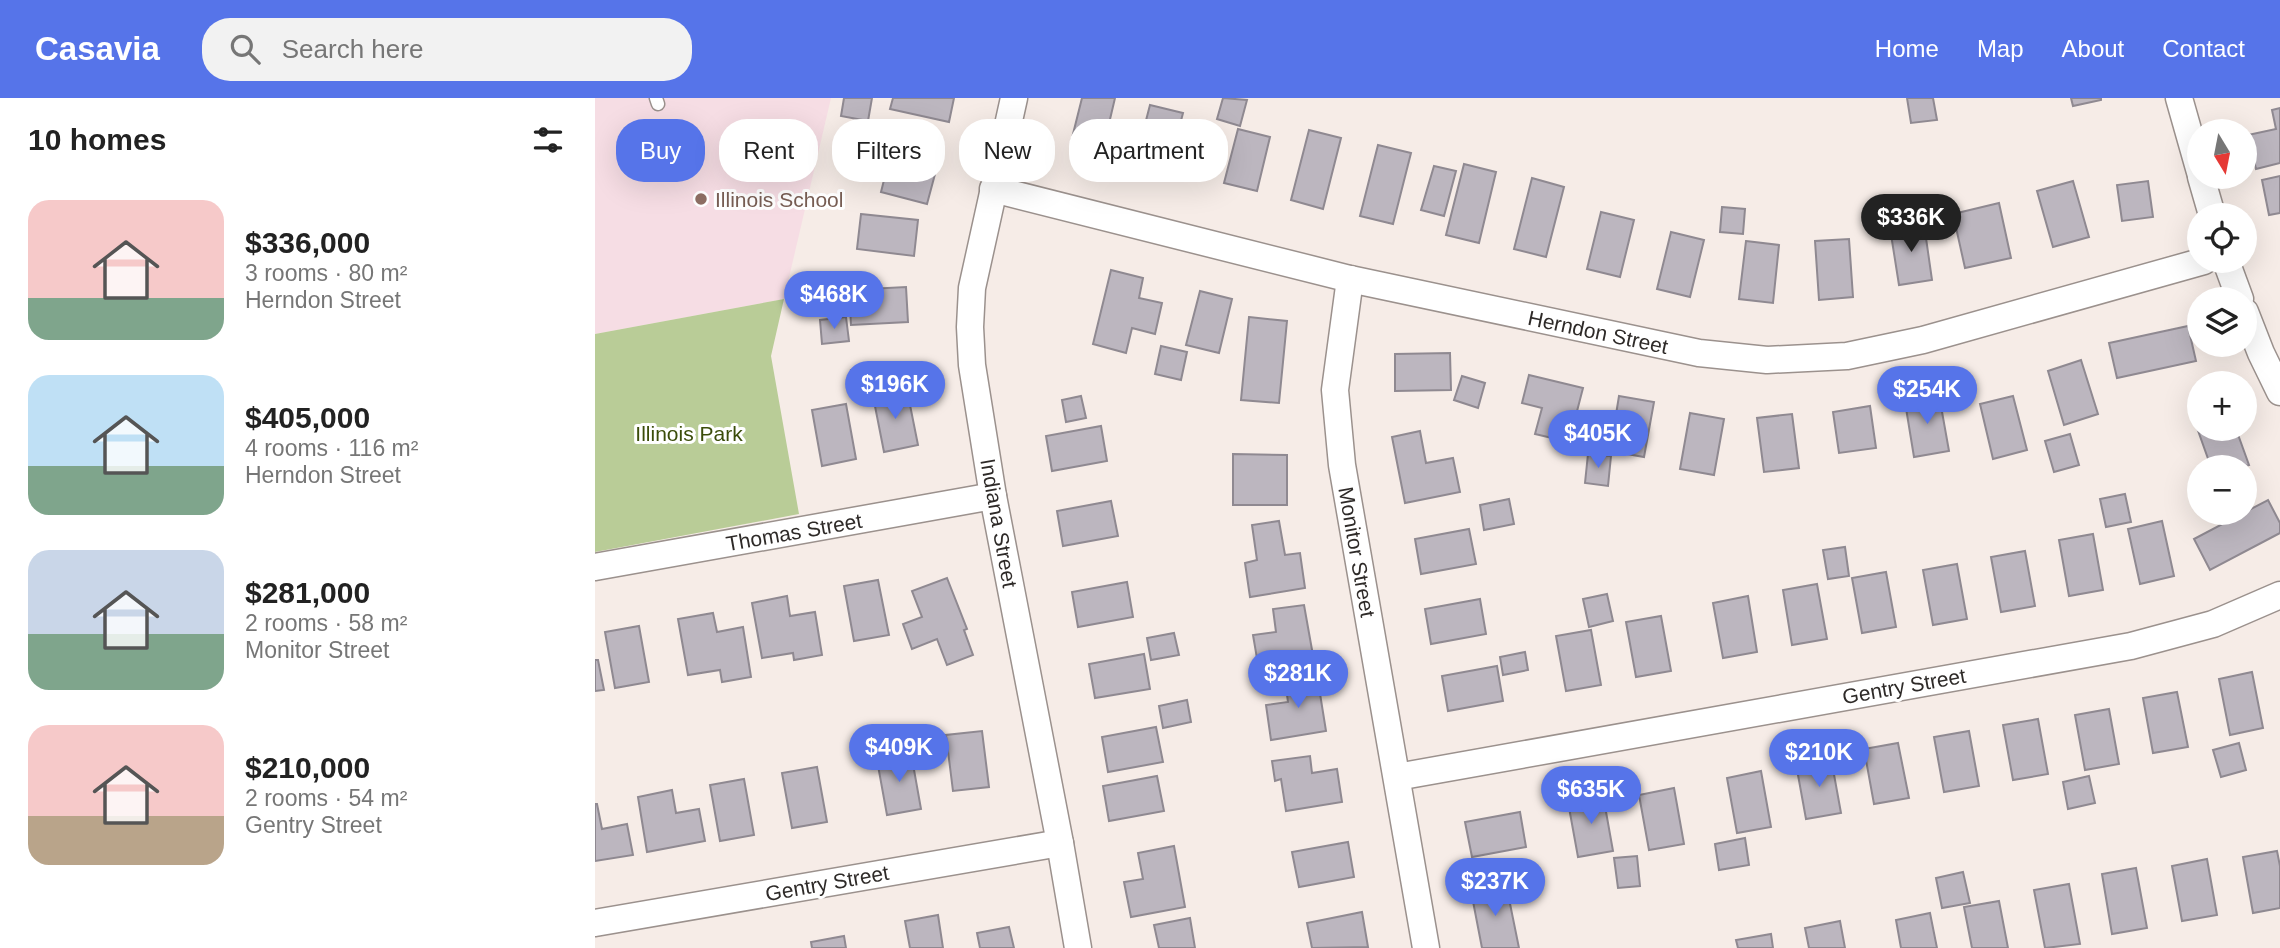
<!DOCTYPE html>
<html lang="en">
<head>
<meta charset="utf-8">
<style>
	:root { --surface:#fff; --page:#f2f2f2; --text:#222; --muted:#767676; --accent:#5674e9 }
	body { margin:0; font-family:Arial,sans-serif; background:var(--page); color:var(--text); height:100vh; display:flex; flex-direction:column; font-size:26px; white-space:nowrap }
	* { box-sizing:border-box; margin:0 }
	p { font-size:23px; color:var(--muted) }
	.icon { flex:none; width:38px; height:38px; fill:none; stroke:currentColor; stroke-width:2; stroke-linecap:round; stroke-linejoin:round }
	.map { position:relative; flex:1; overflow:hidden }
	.sheet { display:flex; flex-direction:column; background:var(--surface); width:595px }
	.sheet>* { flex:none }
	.banner { position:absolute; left:21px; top:21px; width:665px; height:63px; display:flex; gap:14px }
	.needle { width:46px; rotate:170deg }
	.buttons { position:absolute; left:1592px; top:21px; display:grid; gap:14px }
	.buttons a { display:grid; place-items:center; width:70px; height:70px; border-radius:50%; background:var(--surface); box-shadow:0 7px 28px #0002; font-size:35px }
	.price { position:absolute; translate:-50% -60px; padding:0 16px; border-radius:24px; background:var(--accent); color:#fff; font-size:23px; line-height:46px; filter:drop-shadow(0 2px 4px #0008) }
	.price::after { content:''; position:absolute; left:50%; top:42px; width:21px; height:16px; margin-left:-10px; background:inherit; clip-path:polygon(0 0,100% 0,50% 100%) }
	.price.selected { background:#222; color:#fff }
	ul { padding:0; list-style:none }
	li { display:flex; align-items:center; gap:21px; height:175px; padding:0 28px }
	li span { display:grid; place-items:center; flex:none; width:196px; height:140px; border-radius:21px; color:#555 }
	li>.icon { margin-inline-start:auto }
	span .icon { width:84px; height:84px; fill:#fffc; stroke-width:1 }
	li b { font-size:30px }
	h2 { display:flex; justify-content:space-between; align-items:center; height:84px; padding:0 28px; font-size:30px }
	.pill { padding:0 24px; border-radius:28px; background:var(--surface); box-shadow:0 7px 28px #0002; font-size:24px; line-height:63px }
	.pill.selected { background:var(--accent); color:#fff }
	header { display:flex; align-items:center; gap:42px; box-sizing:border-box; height:98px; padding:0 35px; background:var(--accent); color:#fff }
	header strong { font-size:33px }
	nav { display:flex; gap:38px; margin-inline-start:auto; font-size:24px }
	.search { width:490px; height:63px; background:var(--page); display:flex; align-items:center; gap:18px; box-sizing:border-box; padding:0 24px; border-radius:28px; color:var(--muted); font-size:26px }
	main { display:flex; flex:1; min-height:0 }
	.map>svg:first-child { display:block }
</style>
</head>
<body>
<header>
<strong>Casavia</strong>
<div class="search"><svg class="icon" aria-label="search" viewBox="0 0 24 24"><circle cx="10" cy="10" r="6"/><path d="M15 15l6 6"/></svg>Search here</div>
<nav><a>Home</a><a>Map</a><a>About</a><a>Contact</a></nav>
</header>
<main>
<section class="sheet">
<h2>10 homes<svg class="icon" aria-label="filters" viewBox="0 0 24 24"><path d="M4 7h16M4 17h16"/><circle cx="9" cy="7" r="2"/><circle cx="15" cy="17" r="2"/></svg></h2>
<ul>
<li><span style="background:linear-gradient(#f6c9c9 70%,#7fa58c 0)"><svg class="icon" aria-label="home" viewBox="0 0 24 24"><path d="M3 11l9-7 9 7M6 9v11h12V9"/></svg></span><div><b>$336,000</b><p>3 rooms · 80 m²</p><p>Herndon Street</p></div></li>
<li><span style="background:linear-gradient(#bfe0f5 65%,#7fa58c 0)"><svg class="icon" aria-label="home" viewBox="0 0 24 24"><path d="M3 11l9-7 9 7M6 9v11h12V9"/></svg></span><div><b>$405,000</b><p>4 rooms · 116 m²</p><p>Herndon Street</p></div></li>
<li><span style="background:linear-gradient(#c9d6e8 60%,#7fa58c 0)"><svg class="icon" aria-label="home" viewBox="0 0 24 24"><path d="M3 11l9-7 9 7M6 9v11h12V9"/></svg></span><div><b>$281,000</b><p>2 rooms · 58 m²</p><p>Monitor Street</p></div></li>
<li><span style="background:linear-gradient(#f6c9c9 65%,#b9a48a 0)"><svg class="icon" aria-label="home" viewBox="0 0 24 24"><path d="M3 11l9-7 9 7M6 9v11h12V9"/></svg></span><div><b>$210,000</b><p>2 rooms · 54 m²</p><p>Gentry Street</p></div></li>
</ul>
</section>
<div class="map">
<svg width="1685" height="850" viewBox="0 0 1685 850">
	<rect width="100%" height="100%" fill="#f6ece7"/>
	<polygon fill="#f6dde4" points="0,0 236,0 189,201 0,236"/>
	<polygon fill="#b9cc97" points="189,201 176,258 204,416 0,454 0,236"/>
	<g fill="#bcb6bf" stroke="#8f8991" stroke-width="2">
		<polygon points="249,0 277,0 273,23 246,18"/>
		<polygon points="298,0 359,0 354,24 295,11"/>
		<polygon points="487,0 520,0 508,51 476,44"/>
		<polygon points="628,0 652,2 645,28 622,21"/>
		<polygon points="1312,0 1338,0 1342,22 1316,25"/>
		<polygon points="1476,0 1506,0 1506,2 1478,8"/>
		<polygon points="555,7 588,15 574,69 541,61"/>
		<polygon points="1685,10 1685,65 1661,71 1653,37 1681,31 1677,12"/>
		<polygon points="643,31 675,39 662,93 629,85"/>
		<polygon points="714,32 746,40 728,111 696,102"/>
		<polygon points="300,38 347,50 332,106 286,94"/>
		<polygon points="783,47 816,55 798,126 765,118"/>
		<polygon points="869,66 901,74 884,145 851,137"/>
		<polygon points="839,68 861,73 849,118 826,112"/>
		<polygon points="1685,78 1685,115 1674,117 1667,82"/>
		<polygon points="937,80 969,89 951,159 919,151"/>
		<polygon points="1478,83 1494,139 1458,149 1442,93"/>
		<polygon points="1553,83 1558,119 1527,123 1522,87"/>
		<polygon points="1404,105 1416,160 1370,170 1358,116"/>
		<polygon points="1127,109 1150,111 1148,136 1125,134"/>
		<polygon points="1006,114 1039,122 1025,179 992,171"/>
		<polygon points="266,116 323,122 319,158 262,151"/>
		<polygon points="1329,126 1337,182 1304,187 1295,130"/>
		<polygon points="1076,134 1109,142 1095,199 1062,191"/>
		<polygon points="1254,141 1258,199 1224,202 1220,143"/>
		<polygon points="1151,143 1184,147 1178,205 1144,201"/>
		<polygon points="516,172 548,180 544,200 567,205 560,236 537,230 531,255 498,246"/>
		<polygon points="311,189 313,224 256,227 254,192"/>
		<polygon points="605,193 637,201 624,255 591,247"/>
		<polygon points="251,219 254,243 227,246 225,222"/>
		<polygon points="654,219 692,223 684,305 646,302"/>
		<polygon points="1593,228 1601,263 1522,280 1514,245"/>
		<polygon points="566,248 592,254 586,282 560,276"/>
		<polygon points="855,255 856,292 800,293 800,256"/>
		<polygon points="1486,262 1503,316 1469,327 1453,273"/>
		<polygon points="283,267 288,291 261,296 256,272"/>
		<polygon points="934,277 988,290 974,344 940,336 947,310 927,305"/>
		<polygon points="867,278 890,285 883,310 859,302"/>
		<polygon points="312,292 323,347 289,354 278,298"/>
		<polygon points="1344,297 1354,353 1319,359 1310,304"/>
		<polygon points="486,298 491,320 471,324 467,302"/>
		<polygon points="1024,298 1059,304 1049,359 1015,353"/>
		<polygon points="1418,298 1432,352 1398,361 1385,306"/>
		<polygon points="251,306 261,361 227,368 217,312"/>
		<polygon points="1275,308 1281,350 1244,355 1238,314"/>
		<polygon points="1095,315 1129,321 1119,377 1085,371"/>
		<polygon points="1197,316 1204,370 1169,374 1162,320"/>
		<polygon points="1605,326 1605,331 1641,331 1654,367 1646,369 1616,369 1601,327"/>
		<polygon points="506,328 512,363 457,373 451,338"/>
		<polygon points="825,333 831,365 858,360 865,394 810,405 797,339"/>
		<polygon points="1475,336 1484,367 1459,374 1450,343"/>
		<polygon points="638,356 692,357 692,407 638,407"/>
		<polygon points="993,356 1016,358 1013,388 990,385"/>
		<polygon points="1530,396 1536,424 1511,429 1505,401"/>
		<polygon points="914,401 919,426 889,432 885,407"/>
		<polygon points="1673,402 1685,425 1685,435 1615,472 1599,441"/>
		<polygon points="516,403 523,438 468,448 462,413"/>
		<polygon points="684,423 690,457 705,455 710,490 655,499 650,465 662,462 657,427"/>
		<polygon points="1567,423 1579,478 1545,486 1533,431"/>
		<polygon points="874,431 881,466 826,476 820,441"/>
		<polygon points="1498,436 1508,492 1474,498 1464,442"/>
		<polygon points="1250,449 1254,478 1233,481 1228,452"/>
		<polygon points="1430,453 1440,508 1406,514 1396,459"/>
		<polygon points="1362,466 1372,521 1338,527 1328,472"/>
		<polygon points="1291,474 1301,529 1267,535 1257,480"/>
		<polygon points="352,480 372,531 369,532 378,557 352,567 342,541 317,551 308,526 327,519 317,493"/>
		<polygon points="283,482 294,537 259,543 249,488"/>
		<polygon points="532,484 538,519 483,529 477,494"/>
		<polygon points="1222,486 1232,541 1197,547 1188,492"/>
		<polygon points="1012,496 1018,523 994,529 988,501"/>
		<polygon points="192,498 195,518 220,514 227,557 199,562 198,555 167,560 157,505"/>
		<polygon points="1153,498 1162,554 1128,560 1118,505"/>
		<polygon points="885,501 891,536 836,546 830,511"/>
		<polygon points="709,507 719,563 664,572 658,537 681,534 678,511"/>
		<polygon points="118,515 122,534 148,529 156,579 127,584 125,572 93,577 83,521"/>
		<polygon points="1066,518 1076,573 1041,579 1031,524"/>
		<polygon points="44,528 54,584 20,590 10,534"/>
		<polygon points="996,532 1006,587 971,593 961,538"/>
		<polygon points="579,535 584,557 556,562 552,540"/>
		<polygon points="930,554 933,572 908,577 905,559"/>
		<polygon points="549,556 555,591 500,600 494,566"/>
		<polygon points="0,562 3,562 9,592 0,593"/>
		<polygon points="902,568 908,603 853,613 847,578"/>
		<polygon points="1657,574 1668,630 1635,637 1624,581"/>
		<polygon points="722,577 731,633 676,642 671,607 693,604 690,582"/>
		<polygon points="1582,594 1593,649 1558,655 1548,600"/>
		<polygon points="592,602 596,624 568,630 564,608"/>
		<polygon points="1514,611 1524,666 1490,672 1480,617"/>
		<polygon points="1443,621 1453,676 1418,682 1408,627"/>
		<polygon points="561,629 568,664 513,674 507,639"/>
		<polygon points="387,633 394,689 358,693 351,637"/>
		<polygon points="1374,633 1384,688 1349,694 1339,639"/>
		<polygon points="1303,645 1314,700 1279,706 1269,651"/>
		<polygon points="1644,645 1651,672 1626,679 1618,652"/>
		<polygon points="316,655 326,711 292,717 282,662"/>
		<polygon points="715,658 717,675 742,671 747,704 691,713 686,681 680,683 677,663"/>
		<polygon points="1236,660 1246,715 1211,721 1201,666"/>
		<polygon points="222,669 232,724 197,730 187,675"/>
		<polygon points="1166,673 1176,729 1142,735 1132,680"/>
		<polygon points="562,678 569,713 514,723 508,688"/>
		<polygon points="1494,678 1500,705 1473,711 1468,684"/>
		<polygon points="149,681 159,737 125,743 115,687"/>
		<polygon points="1079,690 1089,746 1054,752 1044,697"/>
		<polygon points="77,692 81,715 104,711 110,743 52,754 43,699"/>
		<polygon points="1008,697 1018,753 983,759 973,704"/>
		<polygon points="0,706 2,706 7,731 32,726 38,757 0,763"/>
		<polygon points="925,714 931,749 877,759 870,724"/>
		<polygon points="1150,740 1154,767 1124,772 1120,746"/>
		<polygon points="753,744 759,779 704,789 697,754"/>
		<polygon points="579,748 590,809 536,819 529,784 548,781 543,755"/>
		<polygon points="1682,753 1685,768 1685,810 1658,815 1648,759"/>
		<polygon points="1042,758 1045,788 1023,790 1019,760"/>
		<polygon points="1612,761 1622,817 1587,823 1577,768"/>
		<polygon points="1541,770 1552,830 1517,836 1507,776"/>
		<polygon points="1368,774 1375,805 1347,810 1341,780"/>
		<polygon points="911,786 924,850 887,850 876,793"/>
		<polygon points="1474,786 1485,846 1450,850 1439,792"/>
		<polygon points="1404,803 1413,850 1377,850 1369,809"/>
		<polygon points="767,814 773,849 717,850 712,825"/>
		<polygon points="1335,815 1342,850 1306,850 1301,822"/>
		<polygon points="343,817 348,850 315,850 310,823"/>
		<polygon points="595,820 600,850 564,850 559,827"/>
		<polygon points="1245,823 1250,850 1214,850 1210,830"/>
		<polygon points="414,829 419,850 385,850 382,835"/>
		<polygon points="1176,836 1178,850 1143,850 1141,842"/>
		<polygon points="249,838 251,850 217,850 216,844"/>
	</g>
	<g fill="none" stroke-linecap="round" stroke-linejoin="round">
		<defs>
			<polyline id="service" points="61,0 63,6"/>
			<g id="minor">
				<polyline points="419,0 377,190 375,229 377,267 398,398 465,745 483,850"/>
				<polyline points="1584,0 1605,74"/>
				<polyline points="1606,79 1617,117"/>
				<polyline points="398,91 755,181 1104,255 1172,262 1252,258 1328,242 1609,163"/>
				<polyline points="1631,163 1645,201"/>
				<polyline points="755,181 740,292 747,367 831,850"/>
				<polyline points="1650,214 1666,255 1685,294"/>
				<polyline points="0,469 398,398"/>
				<polyline points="802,679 1536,548 1618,526 1685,497"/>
				<polyline points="0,825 465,745"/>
			</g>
		</defs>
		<use href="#service" stroke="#9b918d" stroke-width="15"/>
		<use href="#minor" stroke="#9b918d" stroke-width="29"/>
		<use href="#service" stroke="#fff" stroke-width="12"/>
		<use href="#minor" stroke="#fff" stroke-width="26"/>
	</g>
	<circle fill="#8d6e63" stroke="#fff" stroke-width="2.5" cx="106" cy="101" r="7"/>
	<g text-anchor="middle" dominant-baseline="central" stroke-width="6" stroke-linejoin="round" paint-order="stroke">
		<g font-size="21" fill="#785e54" stroke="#fff" text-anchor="start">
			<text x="120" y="101">Illinois School</text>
		</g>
		<g font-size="21" fill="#2e2a28" stroke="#fff">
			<text transform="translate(1003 234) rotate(12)">Herndon Street</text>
			<text transform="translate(404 425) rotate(80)">Indiana Street</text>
			<text transform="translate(199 434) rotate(-10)">Thomas Street</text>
			<text transform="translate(762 454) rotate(80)">Monitor Street</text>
			<text transform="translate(1309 588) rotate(-10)">Gentry Street</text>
			<text transform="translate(232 785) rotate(-10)">Gentry Street</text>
		</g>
		<g font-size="21" fill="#3b4d0a" stroke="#fff">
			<text x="94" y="335">Illinois Park</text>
		</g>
	</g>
</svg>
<div class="buttons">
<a><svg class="needle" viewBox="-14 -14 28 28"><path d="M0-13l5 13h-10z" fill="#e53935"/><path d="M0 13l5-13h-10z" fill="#767676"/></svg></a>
<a><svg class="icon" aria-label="locate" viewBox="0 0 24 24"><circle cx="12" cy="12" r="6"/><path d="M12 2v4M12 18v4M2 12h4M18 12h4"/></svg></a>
<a><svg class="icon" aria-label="layers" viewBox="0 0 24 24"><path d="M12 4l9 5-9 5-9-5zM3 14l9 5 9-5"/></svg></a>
<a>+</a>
<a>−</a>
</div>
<b class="price selected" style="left:1316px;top:156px">$336K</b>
<b class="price" style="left:239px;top:233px">$468K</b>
<b class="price" style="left:300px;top:323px">$196K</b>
<b class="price" style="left:1332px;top:328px">$254K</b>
<b class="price" style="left:1003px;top:372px">$405K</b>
<b class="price" style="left:703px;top:612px">$281K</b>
<b class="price" style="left:304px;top:686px">$409K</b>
<b class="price" style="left:1224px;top:691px">$210K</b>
<b class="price" style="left:996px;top:728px">$635K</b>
<b class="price" style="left:900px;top:820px">$237K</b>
<div class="banner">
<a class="pill selected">Buy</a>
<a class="pill">Rent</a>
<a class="pill">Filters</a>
<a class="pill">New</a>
<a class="pill">Apartment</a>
</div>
</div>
</main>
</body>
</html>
